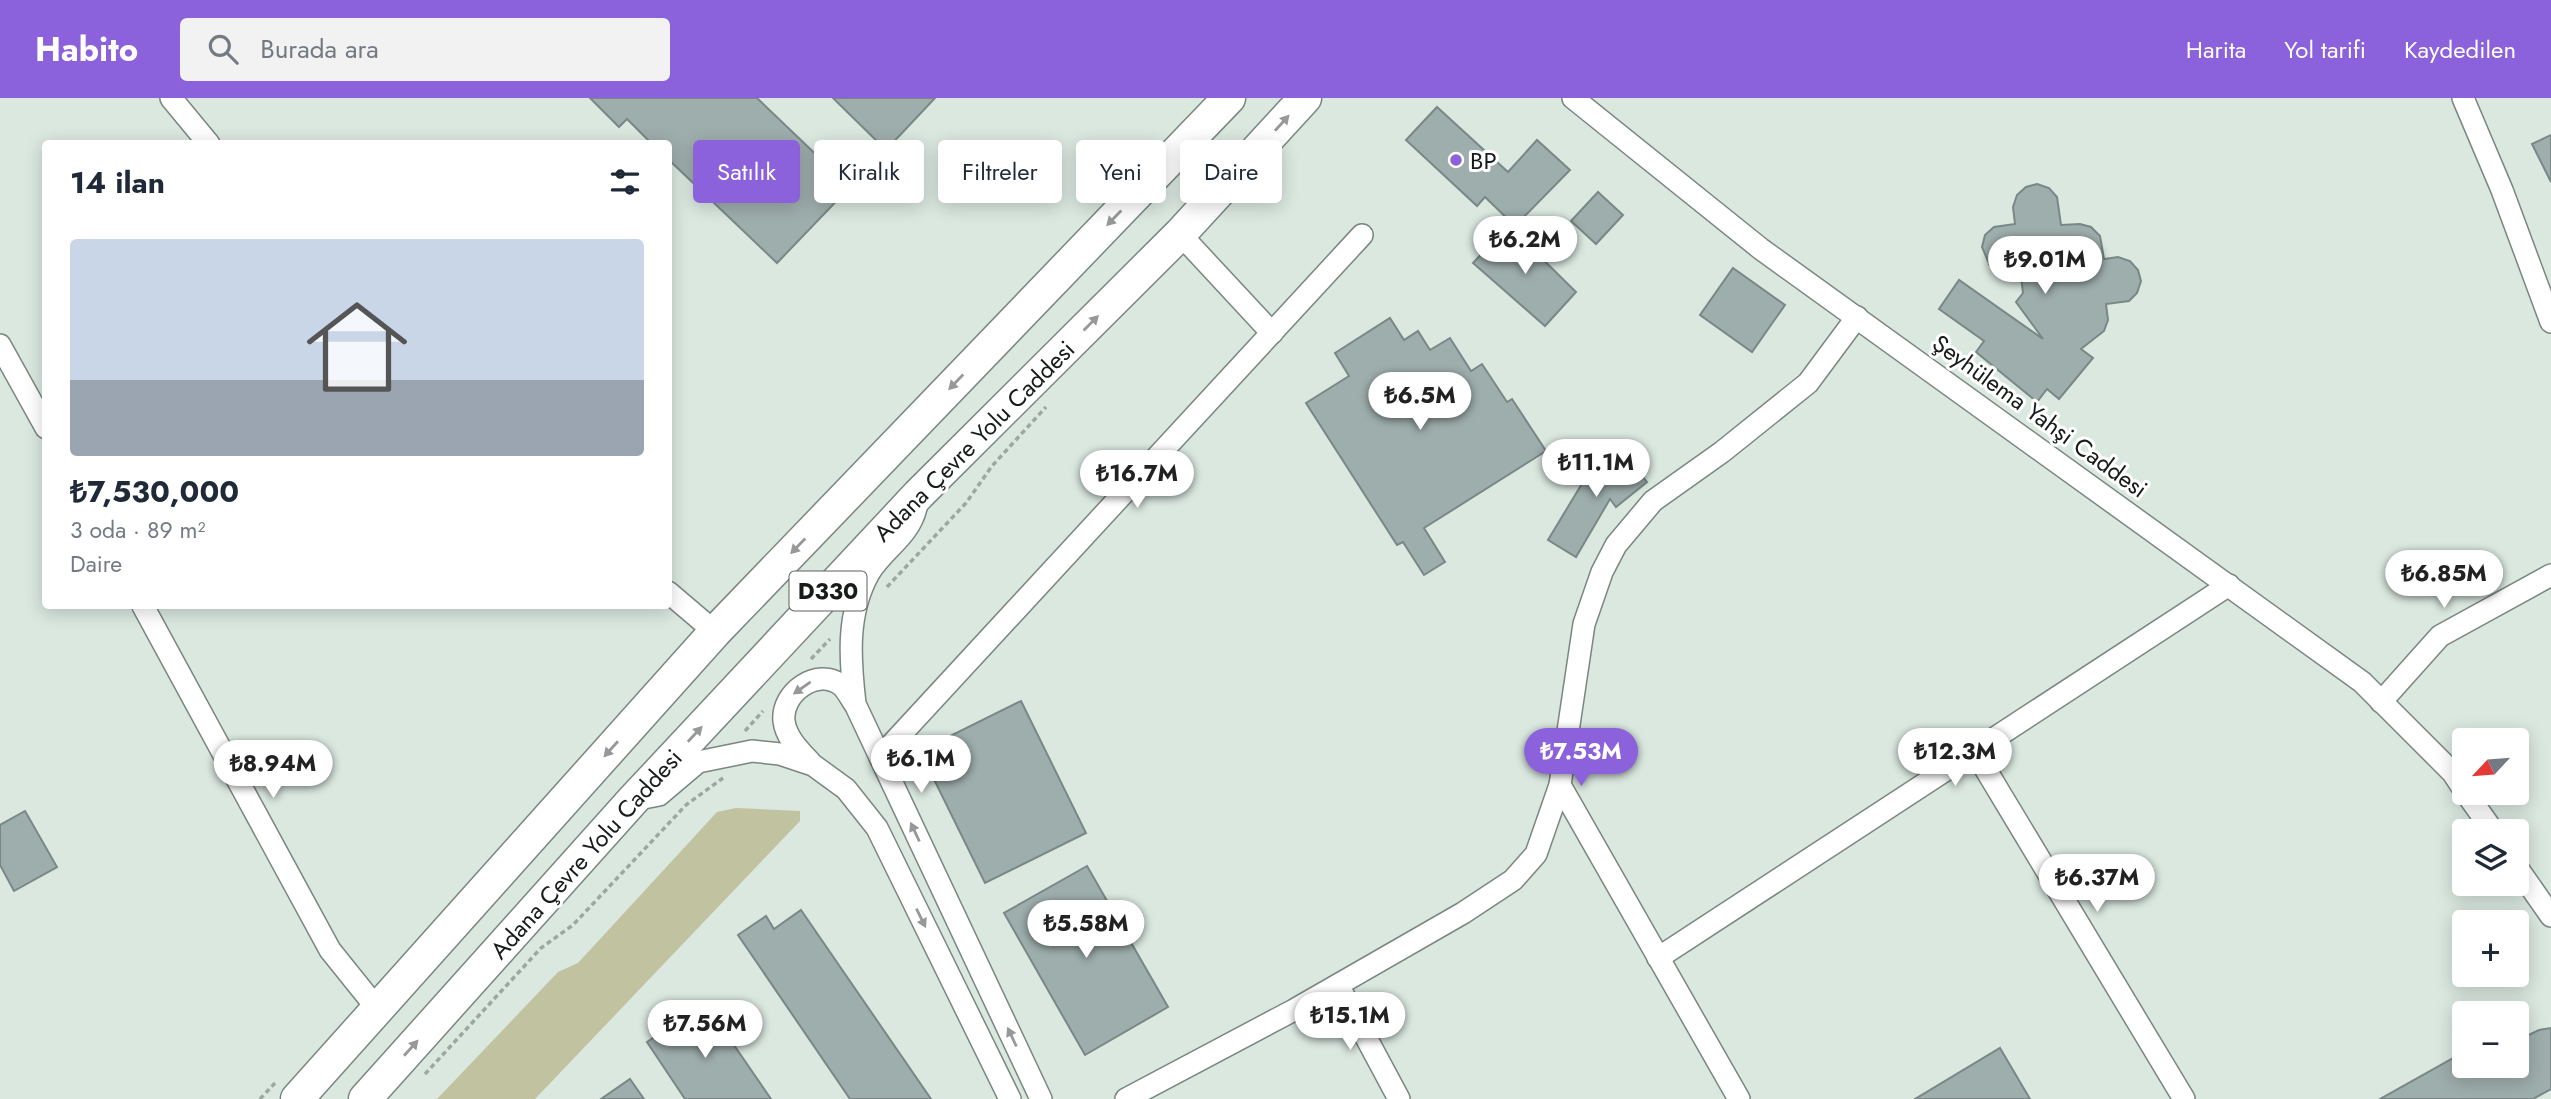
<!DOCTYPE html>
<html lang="tr">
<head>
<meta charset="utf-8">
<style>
	:root { --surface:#fff; --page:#f2f2f3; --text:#1f2937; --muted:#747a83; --accent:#8b61dc }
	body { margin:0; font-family:Jost,sans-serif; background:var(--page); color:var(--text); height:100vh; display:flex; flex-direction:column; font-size:26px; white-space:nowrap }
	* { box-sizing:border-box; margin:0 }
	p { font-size:23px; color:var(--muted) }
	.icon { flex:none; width:38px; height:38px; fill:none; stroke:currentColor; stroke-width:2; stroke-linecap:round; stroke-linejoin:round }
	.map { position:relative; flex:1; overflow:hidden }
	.side { position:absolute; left:42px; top:42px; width:630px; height:469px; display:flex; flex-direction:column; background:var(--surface); border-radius:7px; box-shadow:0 4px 18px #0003 }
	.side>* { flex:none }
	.guide { position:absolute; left:693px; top:42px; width:665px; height:63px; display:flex; gap:14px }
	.needle { width:46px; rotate:244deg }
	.fabs { position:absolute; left:2452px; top:630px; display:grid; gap:14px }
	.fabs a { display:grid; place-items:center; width:77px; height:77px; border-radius:7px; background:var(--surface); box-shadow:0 4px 18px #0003; font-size:35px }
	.price { position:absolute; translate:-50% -60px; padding:0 16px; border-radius:24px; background:#fff; color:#222; font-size:23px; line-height:46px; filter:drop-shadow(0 2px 4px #0008) }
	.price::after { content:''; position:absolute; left:50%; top:42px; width:21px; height:16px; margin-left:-10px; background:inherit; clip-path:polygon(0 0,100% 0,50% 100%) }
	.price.current { background:var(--accent); color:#fff }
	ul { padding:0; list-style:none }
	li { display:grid; align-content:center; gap:14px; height:371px; padding:0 28px }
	li span { display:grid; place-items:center; height:217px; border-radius:7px; color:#555 }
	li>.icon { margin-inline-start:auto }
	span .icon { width:126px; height:126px; fill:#fffc; stroke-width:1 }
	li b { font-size:30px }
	h2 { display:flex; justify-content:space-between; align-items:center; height:84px; padding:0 28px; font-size:30px }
	.chip { padding:0 24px; border-radius:7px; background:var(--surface); box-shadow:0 4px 18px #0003; font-size:24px; line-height:63px }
	.chip.current { background:var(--accent); color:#fff }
	header { display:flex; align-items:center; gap:42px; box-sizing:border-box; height:98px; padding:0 35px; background:var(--accent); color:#fff }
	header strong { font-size:33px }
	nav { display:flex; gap:38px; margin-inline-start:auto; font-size:24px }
	.search { width:490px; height:63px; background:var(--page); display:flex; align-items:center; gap:18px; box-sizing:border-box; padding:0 24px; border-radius:7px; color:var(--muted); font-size:26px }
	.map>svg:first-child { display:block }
</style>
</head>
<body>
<header>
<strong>Habito</strong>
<div class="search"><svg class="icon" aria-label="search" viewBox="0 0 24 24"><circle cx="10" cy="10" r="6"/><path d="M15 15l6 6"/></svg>Burada ara</div>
<nav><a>Harita</a><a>Yol tarifi</a><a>Kaydedilen</a></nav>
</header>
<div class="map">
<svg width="2551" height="1001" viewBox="0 0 2551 1001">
	<rect width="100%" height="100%" fill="#dae8e0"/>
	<polygon fill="#c1c2a0" points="736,710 800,713 800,723 535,1001 437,1001 558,874 578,865 717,714"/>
	<g fill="#9eaeac" stroke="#798886" stroke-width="2">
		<polygon points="590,0 757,0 850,89 777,165 668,61 668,46 652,46 627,21 619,29"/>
		<polygon points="833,0 935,0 886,52"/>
		<polygon points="1437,9 1508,74 1537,42 1570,72 1515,128 1485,99 1477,108 1406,42"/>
		<polygon points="2551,37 2551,84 2532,46"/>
		<polygon points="2037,86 2049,90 2057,99 2061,127 2080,126 2091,129 2100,138 2104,161 2118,159 2130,163 2138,172 2141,183 2137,195 2129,203 2106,206 2108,222 2104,233 2081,251 2093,260 2059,301 2047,291 2037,304 1976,254 1984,243 1939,211 1959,182 2043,241 2016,204 2023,195 2020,171 2005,173 1990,168 1982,149 1985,137 1994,129 2015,126 2013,109 2017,97 2026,89"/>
		<polygon points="1598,94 1623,117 1596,146 1571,123"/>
		<polygon points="1508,127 1576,194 1545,228 1473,165"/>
		<polygon points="1733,170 1785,207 1752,254 1700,217"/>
		<polygon points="1390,220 1404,242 1418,233 1430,252 1450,240 1471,273 1482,266 1507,304 1512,301 1546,353 1424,430 1445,464 1424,477 1403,444 1397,447 1306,305 1349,278 1335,255"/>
		<polygon points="1617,347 1647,384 1616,409 1610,401 1576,459 1548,442 1589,374 1587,371"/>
		<polygon points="1021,603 1086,735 985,785 920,653"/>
		<polygon points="25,713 57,769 14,793 0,767 0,727"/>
		<polygon points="1087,768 1168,909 1085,957 1004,815"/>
		<polygon points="801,812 931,1001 850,1001 738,837 766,818 774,831"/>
		<polygon points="705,905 771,1001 685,1001 647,944"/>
		<polygon points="2551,930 2551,991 2533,1001 2380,1001 2464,954 2464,968 2516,968 2516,943 2539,932"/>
		<polygon points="2000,950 2030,1001 1915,1001"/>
		<polygon points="630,981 644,1001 601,1001"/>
	</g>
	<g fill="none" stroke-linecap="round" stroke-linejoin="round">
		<defs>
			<g id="minor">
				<polyline points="171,0 209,46"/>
				<polyline points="1573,0 1761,151 2362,584 2453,675 2464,692"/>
				<polyline points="2463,0 2502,92 2551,224"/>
				<polyline points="1180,136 1272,235"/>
				<polyline points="0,247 46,330"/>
				<path d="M916,410C909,439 883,451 869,475C846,516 850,562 855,606L1041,1001"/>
				<polyline points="668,494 715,534"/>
				<polyline points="143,508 330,852 379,913"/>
				<polyline points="2381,604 2440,538 2551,477"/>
				<polyline points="1974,652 2184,1001"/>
				<polyline points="880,659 1362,137"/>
				<path d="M811,665C800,653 786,640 784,623C781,595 817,569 841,587C846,591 850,599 854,605"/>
				<polyline points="1560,687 1739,1001"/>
				<polyline points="2466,695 2493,733"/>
				<polyline points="633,702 659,697 698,664 752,653 780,656 813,667 846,691 877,730 1010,1001"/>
				<polyline points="2516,768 2551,818"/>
				<polyline points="1658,860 2229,487"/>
				<polyline points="1338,887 1399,1001"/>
				<polyline points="1126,1001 1294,912 1463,815 1513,782 1536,756 1560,687 1584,526 1602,474 1616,447 1653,403 1722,354 1808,285 1857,219"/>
			</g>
			<g id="highway">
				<polyline points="297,1001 715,534 1229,0"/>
				<polyline points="365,1001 633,702 919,396 1180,136 1305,0"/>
			</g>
		</defs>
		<use href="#minor" stroke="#7a8780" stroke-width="24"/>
		<use href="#highway" stroke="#7a8780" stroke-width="35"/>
		<g stroke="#9ca7a1" stroke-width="3.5" stroke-dasharray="5 3.5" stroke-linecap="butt">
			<polyline points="887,489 966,405 992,368 1046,309"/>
			<polyline points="811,561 830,541"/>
			<polyline points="745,633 763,613"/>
			<polyline points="425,976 541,850 573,827 686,707 723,680"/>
			<polyline points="260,1001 275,985"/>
		</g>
		<use href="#minor" stroke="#fff" stroke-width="21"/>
		<use href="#highway" stroke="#fff" stroke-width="32"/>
	</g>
	<defs><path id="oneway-solid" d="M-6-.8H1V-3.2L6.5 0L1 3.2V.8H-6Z" transform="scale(1.75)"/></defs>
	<g fill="#979998">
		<use href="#oneway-solid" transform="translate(1282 25) rotate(-48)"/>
		<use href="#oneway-solid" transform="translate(1114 120) rotate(134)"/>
		<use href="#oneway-solid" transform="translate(1091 225) rotate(-45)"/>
		<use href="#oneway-solid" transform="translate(956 284) rotate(134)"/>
		<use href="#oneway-solid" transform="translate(798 448) rotate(134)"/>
		<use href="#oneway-solid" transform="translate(802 590) rotate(145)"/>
		<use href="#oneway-solid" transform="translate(695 636) rotate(-47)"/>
		<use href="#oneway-solid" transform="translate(611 651) rotate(132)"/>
		<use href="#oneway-solid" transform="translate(915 734) rotate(-115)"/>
		<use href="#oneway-solid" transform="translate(921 820) rotate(64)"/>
		<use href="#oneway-solid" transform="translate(1012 939) rotate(-115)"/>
		<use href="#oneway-solid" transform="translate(411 950) rotate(-48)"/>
	</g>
	<circle fill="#8b61dc" stroke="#fff" stroke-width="2.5" cx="1456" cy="62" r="7"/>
	<g text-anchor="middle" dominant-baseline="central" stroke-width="6" stroke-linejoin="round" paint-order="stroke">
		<rect fill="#fff" stroke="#5d605e" stroke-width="2" x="789.5" y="473.5" width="77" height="39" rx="5"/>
		<g font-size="23" font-weight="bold" fill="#171c19">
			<text x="828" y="493">D330</text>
		</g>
		<g font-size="24" fill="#171c19" stroke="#fff" text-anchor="start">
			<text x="1470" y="62">BP</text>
		</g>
		<g font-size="24" fill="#171c19" stroke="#fff">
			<text transform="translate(2040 318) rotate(36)">Şeyhülema Yahşi Caddesi</text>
			<text transform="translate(974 343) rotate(-45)">Adana Çevre Yolu Caddesi</text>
			<text transform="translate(586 756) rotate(-48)">Adana Çevre Yolu Caddesi</text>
		</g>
	</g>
</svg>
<div class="fabs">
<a><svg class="needle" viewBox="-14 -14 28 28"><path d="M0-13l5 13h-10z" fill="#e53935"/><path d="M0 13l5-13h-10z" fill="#747a83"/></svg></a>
<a><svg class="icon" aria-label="layers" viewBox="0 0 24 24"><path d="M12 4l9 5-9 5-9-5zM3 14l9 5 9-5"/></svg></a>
<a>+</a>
<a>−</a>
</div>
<b class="price" style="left:1525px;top:178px">₺6.2M</b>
<b class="price" style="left:2045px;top:198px">₺9.01M</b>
<b class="price" style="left:1420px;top:334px">₺6.5M</b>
<b class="price" style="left:1596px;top:401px">₺11.1M</b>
<b class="price" style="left:1137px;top:412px">₺16.7M</b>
<b class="price" style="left:2444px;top:512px">₺6.85M</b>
<b class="price current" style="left:1581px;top:690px">₺7.53M</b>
<b class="price" style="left:1955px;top:690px">₺12.3M</b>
<b class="price" style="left:921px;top:697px">₺6.1M</b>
<b class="price" style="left:273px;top:702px">₺8.94M</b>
<b class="price" style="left:2097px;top:816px">₺6.37M</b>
<b class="price" style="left:1086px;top:862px">₺5.58M</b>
<b class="price" style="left:1350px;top:954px">₺15.1M</b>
<b class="price" style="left:705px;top:962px">₺7.56M</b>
<div class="guide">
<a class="chip current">Satılık</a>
<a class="chip">Kiralık</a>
<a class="chip">Filtreler</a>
<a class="chip">Yeni</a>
<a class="chip">Daire</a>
</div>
<section class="side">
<h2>14 ilan<svg class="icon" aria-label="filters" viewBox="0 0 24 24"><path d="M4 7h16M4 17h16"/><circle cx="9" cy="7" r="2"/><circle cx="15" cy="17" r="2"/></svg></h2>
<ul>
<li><span style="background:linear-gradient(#c9d6e8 65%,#9aa5b1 0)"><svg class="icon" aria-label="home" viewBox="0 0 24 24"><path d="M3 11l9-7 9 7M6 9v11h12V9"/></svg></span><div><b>₺7,530,000</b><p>3 oda · 89 m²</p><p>Daire</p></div></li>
</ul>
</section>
</div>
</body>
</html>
